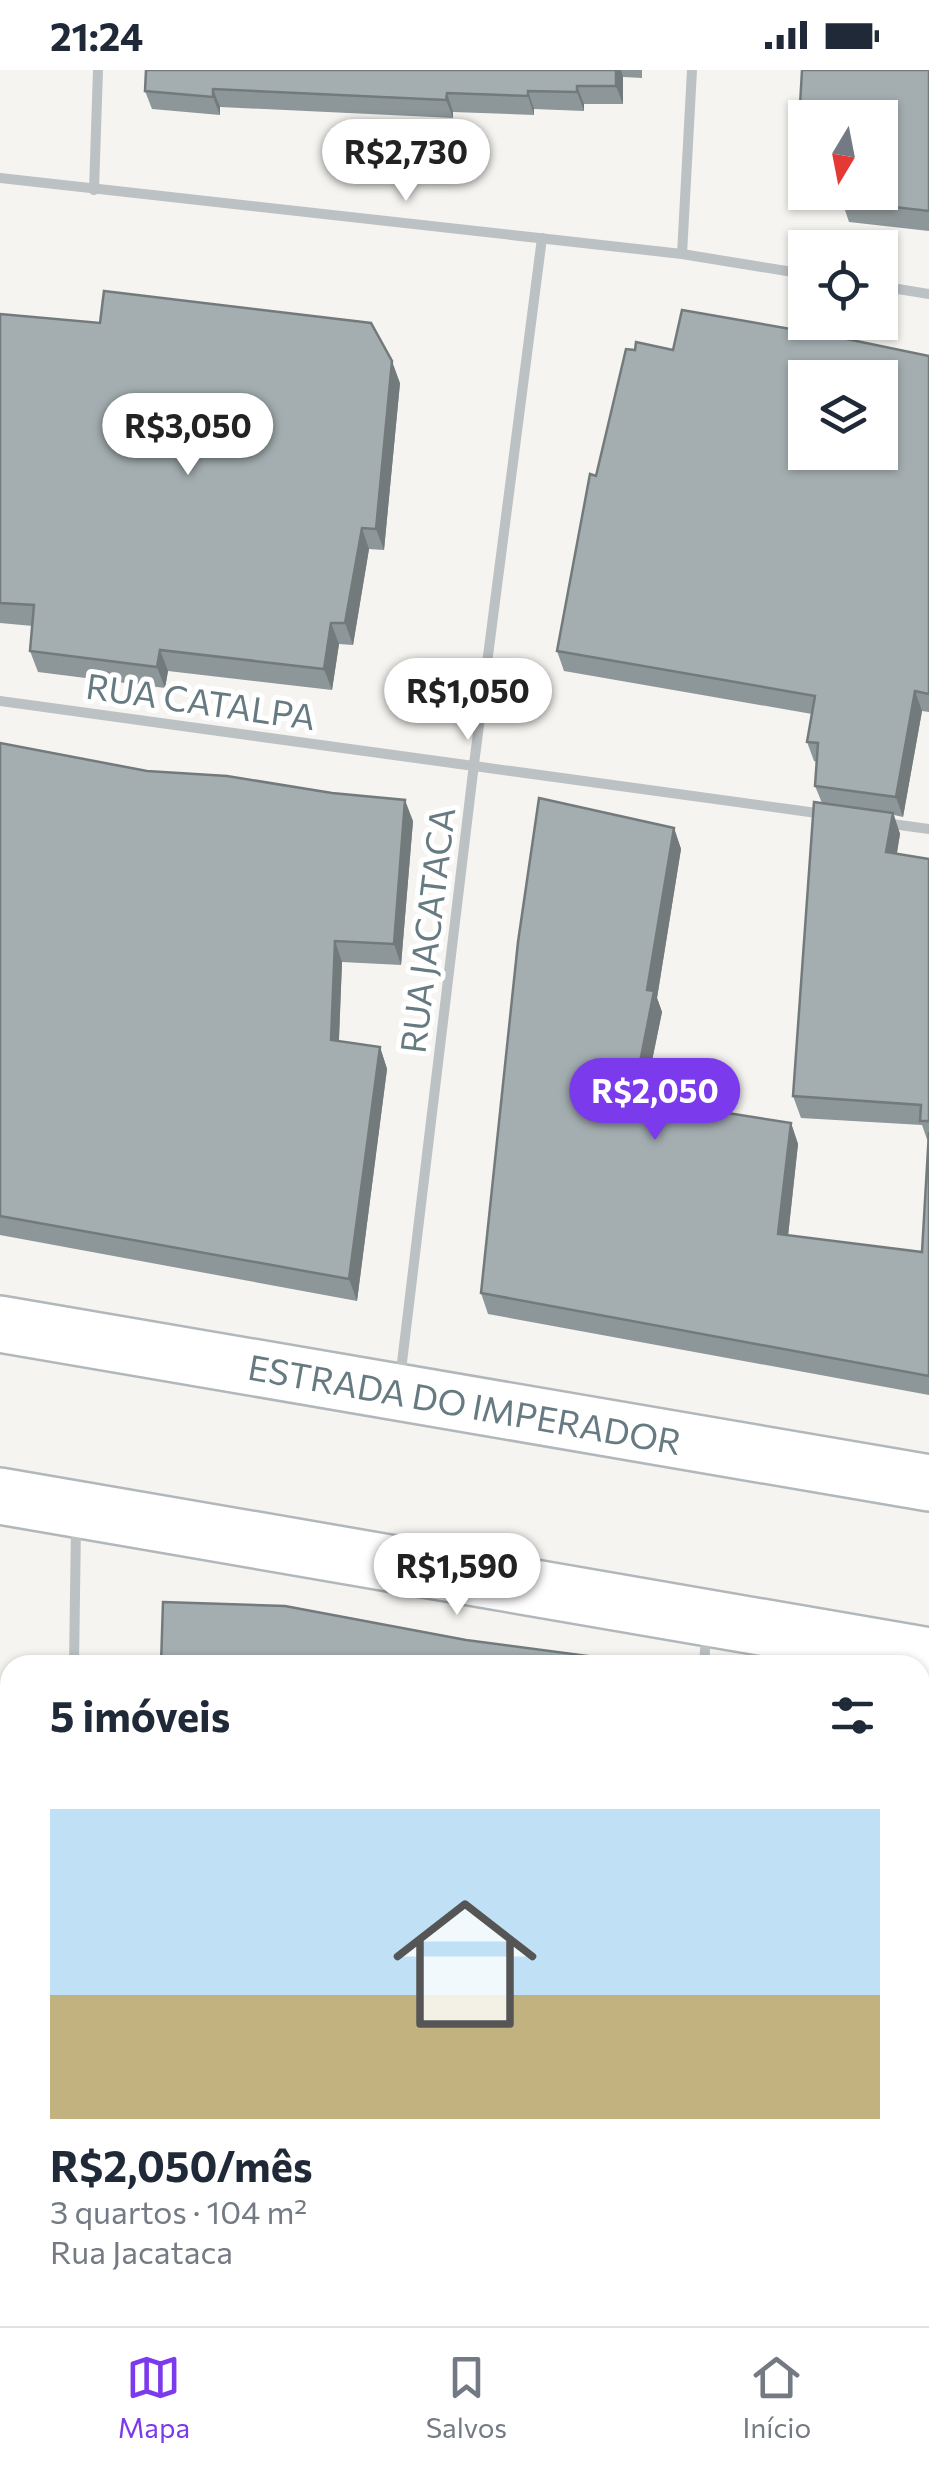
<!DOCTYPE html>
<html lang="pt">
<head>
<meta charset="utf-8">
<style>
	:root { --surface:#fff; --page:#f6f6f7; --text:#1f2937; --muted:#747a83; --line:#e0e1e3; --accent:#7c3aed }
	body { margin:0; font-family:Commissioner,sans-serif; background:var(--page); color:var(--text); height:100vh; display:flex; flex-direction:column; font-size:38px; white-space:nowrap }
	* { box-sizing:border-box; margin:0 }
	p { font-size:32px; color:var(--muted) }
	.icon { flex:none; width:55px; height:55px; fill:none; stroke:currentColor; stroke-width:2; stroke-linecap:round; stroke-linejoin:round }
	.map { position:relative; flex:1; overflow:hidden }
	.side { position:absolute; left:0px; top:1585px; width:930px; height:672px; display:flex; flex-direction:column; background:var(--surface); border-radius:30px 30px 0 0; box-shadow:0 2px 8px #0004 }
	.side>* { flex:none }
	.needle { width:65px; rotate:190deg }
	.controls { position:absolute; left:788px; top:30px; display:grid; gap:20px }
	.controls a { display:grid; place-items:center; width:110px; height:110px; border-radius:0px; background:var(--surface); box-shadow:0 2px 8px #0004; font-size:50px }
	.price { position:absolute; translate:-50% -85px; padding:0 22px; border-radius:35px; background:#fff; color:#222; font-size:32px; line-height:65px; filter:drop-shadow(0 2px 5px #0008) }
	.price::after { content:''; position:absolute; left:50%; top:60px; width:30px; height:22px; margin-left:-15px; background:inherit; clip-path:polygon(0 0,100% 0,50% 100%) }
	.price.active { background:var(--accent); color:#fff }
	ul { padding:0; list-style:none }
	li { display:grid; align-content:center; gap:20px; height:530px; padding:0 50px }
	li span { display:grid; place-items:center; height:310px; border-radius:0px; color:#555 }
	li>.icon { margin-inline-start:auto }
	span .icon { width:180px; height:180px; fill:#fffc; stroke-width:1 }
	li b { font-size:42px }
	h2 { display:flex; justify-content:space-between; align-items:center; height:120px; padding:0 50px; font-size:42px }
	.status { display:flex; justify-content:space-between; align-items:center; height:70px; padding:0 50px; background:var(--surface); direction:ltr }
	.status svg { height:28px; fill:currentColor }
	.dock { display:flex; justify-content:space-around; align-items:center; height:140px; border-top:2px solid var(--line); background:var(--surface); font-size:28px; color:var(--muted) }
	.dock a { display:grid; justify-items:center; gap:5px }
	.dock .active { color:var(--accent) }
	.map>svg:first-child { display:block }
</style>
</head>
<body>
<div class="status"><b>21:24</b><svg viewBox="0 0 49 12"><path d="M0 12V9h3v3zM5 12V6h3v6zM10 12V3h3v9zM15 12V0h3v12zM26 1h20v11H26zM47 4h2v5h-2z"/></svg></div>
<div class="map">
<svg width="929" height="2256" viewBox="0 0 929 2256">
	<rect width="100%" height="100%" fill="#f5f4f1"/>
	<g fill="none" stroke-linecap="round" stroke-linejoin="round">
		<defs>
			<g id="secondary">
				<polyline points="0,1254 929,1413"/>
				<polyline points="0,1426 929,1586"/>
			</g>
		</defs>
		<use href="#secondary" stroke="#b1b7ba" stroke-width="60"/>
		<polyline stroke="#b6babb" stroke-width="6" stroke-dasharray="5 5" stroke-linecap="butt" points="920,2107 929,2109"/>
		<g stroke="#bcc1c3" stroke-width="10">
			<polyline points="0,108 682,184 805,204"/>
			<polyline points="94,120 98,0"/>
			<polyline points="682,184 692,0"/>
			<polyline points="880,216 929,224"/>
			<polyline points="0,631 824,744"/>
			<polyline points="885,753 929,759"/>
			<polyline points="400,1309 474,694 542,168"/>
			<polyline points="74,1595 76,1455"/>
			<polyline points="704,1595 706,1566"/>
			<polyline points="70,2248 70,2256"/>
			<polyline points="667,2256 668,2248"/>
		</g>
		<use href="#secondary" stroke="#fff" stroke-width="55"/>
	</g>
	<g fill="#8d9698">
		<polygon points="146,0 642,0 642,8 623,7 623,34 584,34 584,41 534,39 534,45 453,42 453,48 220,37 220,45 152,39 145,21"/>
		<polygon points="802,0 929,0 929,161 849,152 842,131 843,122 880,122 880,48 805,48 805,91 798,71"/>
		<polygon points="0,244 400,313 384,480 369,479 353,575 339,574 332,620 168,601 165,618 38,602 30,581 33,556 0,553"/>
		<polygon points="635,280 929,286 929,642 922,641 903,747 894,745 900,764 897,784 929,789 929,1325 488,1244 481,1223 674,758 681,779 657,928 662,942 644,1030 791,1053 798,1074 788,1165 922,1182 928,1072 922,1055 801,1048 793,1026 822,733 815,716 817,692 814,691 807,672 812,644 564,601 557,581 596,406"/>
		<polygon points="0,673 413,751 401,895 342,892 339,971 380,977 387,999 357,1231 0,1165"/>
		<polygon points="920,1654 929,1656 929,1952 920,1952"/>
		<polygon points="0,1696 10,1697 10,2045 1,2044 7,2167 10,2167 10,2248 18,2248 18,2256 0,2256"/>
	</g>
	<g fill="#737a7c">
		<polygon points="616,0 621,0 623,7 623,34 616,16"/>
		<polygon points="577,16 584,34 584,41 577,22"/>
		<polygon points="213,19 220,37 220,45 213,27"/>
		<polygon points="528,21 534,39 534,45 528,26"/>
		<polygon points="447,23 453,42 453,48 446,30"/>
		<polygon points="392,291 400,313 384,480 376,459"/>
		<polygon points="362,458 369,479 353,575 345,553"/>
		<polygon points="331,553 339,574 332,620 324,599"/>
		<polygon points="160,580 168,601 165,618 157,597"/>
		<polygon points="915,621 922,641 903,747 896,727"/>
		<polygon points="405,730 413,751 401,895 394,874"/>
		<polygon points="893,743 900,764 893,803 886,782"/>
		<polygon points="674,758 681,779 657,928 662,942 640,1049 633,1028 647,920"/>
		<polygon points="335,871 342,892 338,991 331,970"/>
		<polygon points="380,977 387,999 357,1231 349,1209"/>
		<polygon points="791,1053 798,1074 786,1185 778,1164"/>
		<polygon points="0,2042 1,2044 8,2187 1,2167"/>
		<rect x="509" y="2248" width="8" height="8"/>
	</g>
	<g fill="#a4aeb1" stroke="#737a7c" stroke-width="2.5" fill-rule="evenodd">
		<polygon points="146,0 616,0 616,16 577,16 577,22 528,21 528,26 447,23 446,30 213,19 213,27 145,21"/>
		<polygon points="802,0 929,0 929,141 842,131 843,122 880,122 880,48 805,48 805,71 798,71"/>
		<polygon points="104,221 371,253 392,291 376,459 362,458 345,553 331,553 324,599 160,580 157,597 30,581 34,535 0,533 0,244 100,253"/>
		<path d="M682,240L842,268L929,286V624L915,621L896,727L815,716L818,673L807,672L815,626L557,581L590,404L596,406L626,279L635,280L636,272L673,280ZM805,308H880V382H805Z"/>
		<polygon points="0,673 147,701 227,706 332,723 405,730 394,874 335,871 331,970 380,977 349,1209 0,1146"/>
		<polygon points="539,728 674,758 647,920 654,921 633,1028 791,1053 778,1164 922,1182 929,1062 929,1306 481,1223 518,872"/>
		<polygon points="814,732 893,743 886,782 929,789 929,1051 920,1051 921,1035 793,1026"/>
		<polygon points="163,1532 285,1536 466,1570 611,1589 612,1595 161,1595"/>
		<polygon points="920,1654 929,1656 929,1932 920,1932"/>
		<polygon points="0,1696 10,1697 10,2025 0,2025"/>
		<polygon points="920,2123 929,2125 929,2256 724,2256 726,2248 920,2248"/>
		<polygon points="0,2146 1,2167 10,2167 10,2239 0,2239"/>
		<rect x="112" y="2248" width="397" height="8"/>
	</g>
	<g text-anchor="middle" dominant-baseline="central" stroke-width="10" stroke-linejoin="round" paint-order="stroke">
		<g font-size="35" fill="#667a81" stroke="#fff">
			<text transform="translate(201 630) rotate(8)">RUA CATALPA</text>
			<text transform="translate(426 860) rotate(-83)">RUA JACATACA</text>
			<text transform="translate(465 1333) rotate(10)">ESTRADA DO IMPERADOR</text>
		</g>
	</g>
</svg>
<div class="controls">
<a><svg class="needle" viewBox="-14 -14 28 28"><path d="M0-13l5 13h-10z" fill="#e53935"/><path d="M0 13l5-13h-10z" fill="#747a83"/></svg></a>
<a><svg class="icon" aria-label="locate" viewBox="0 0 24 24"><circle cx="12" cy="12" r="6"/><path d="M12 2v4M12 18v4M2 12h4M18 12h4"/></svg></a>
<a><svg class="icon" aria-label="layers" viewBox="0 0 24 24"><path d="M12 4l9 5-9 5-9-5zM3 14l9 5 9-5"/></svg></a>
</div>
<b class="price" style="left:406px;top:134px">R$2,730</b>
<b class="price" style="left:188px;top:408px">R$3,050</b>
<b class="price" style="left:468px;top:673px">R$1,050</b>
<b class="price active" style="left:655px;top:1073px">R$2,050</b>
<b class="price" style="left:457px;top:1548px">R$1,590</b>
<section class="side">
<h2>5 imóveis<svg class="icon" aria-label="filters" viewBox="0 0 24 24"><path d="M4 7h16M4 17h16"/><circle cx="9" cy="7" r="2"/><circle cx="15" cy="17" r="2"/></svg></h2>
<ul>
<li><span style="background:linear-gradient(#bfe0f5 60%,#c2b280 0)"><svg class="icon" aria-label="home" viewBox="0 0 24 24"><path d="M3 11l9-7 9 7M6 9v11h12V9"/></svg></span><div><b>R$2,050/mês</b><p>3 quartos · 104 m²</p><p>Rua Jacataca</p></div></li>
</ul>
</section>
</div>
<nav class="dock">
<a class="active"><svg class="icon" aria-label="map" viewBox="0 0 24 24"><path d="M3 6l6-2 6 2 6-2v14l-6 2-6-2-6 2zM9 4v14M15 6v14"/></svg>Mapa</a>
<a><svg class="icon" aria-label="saved" viewBox="0 0 24 24"><path d="M7 4h10v16l-5-4-5 4z"/></svg>Salvos</a>
<a><svg class="icon" aria-label="home" viewBox="0 0 24 24"><path d="M3 11l9-7 9 7M6 9v11h12V9"/></svg>Início</a>
</nav>
</body>
</html>
